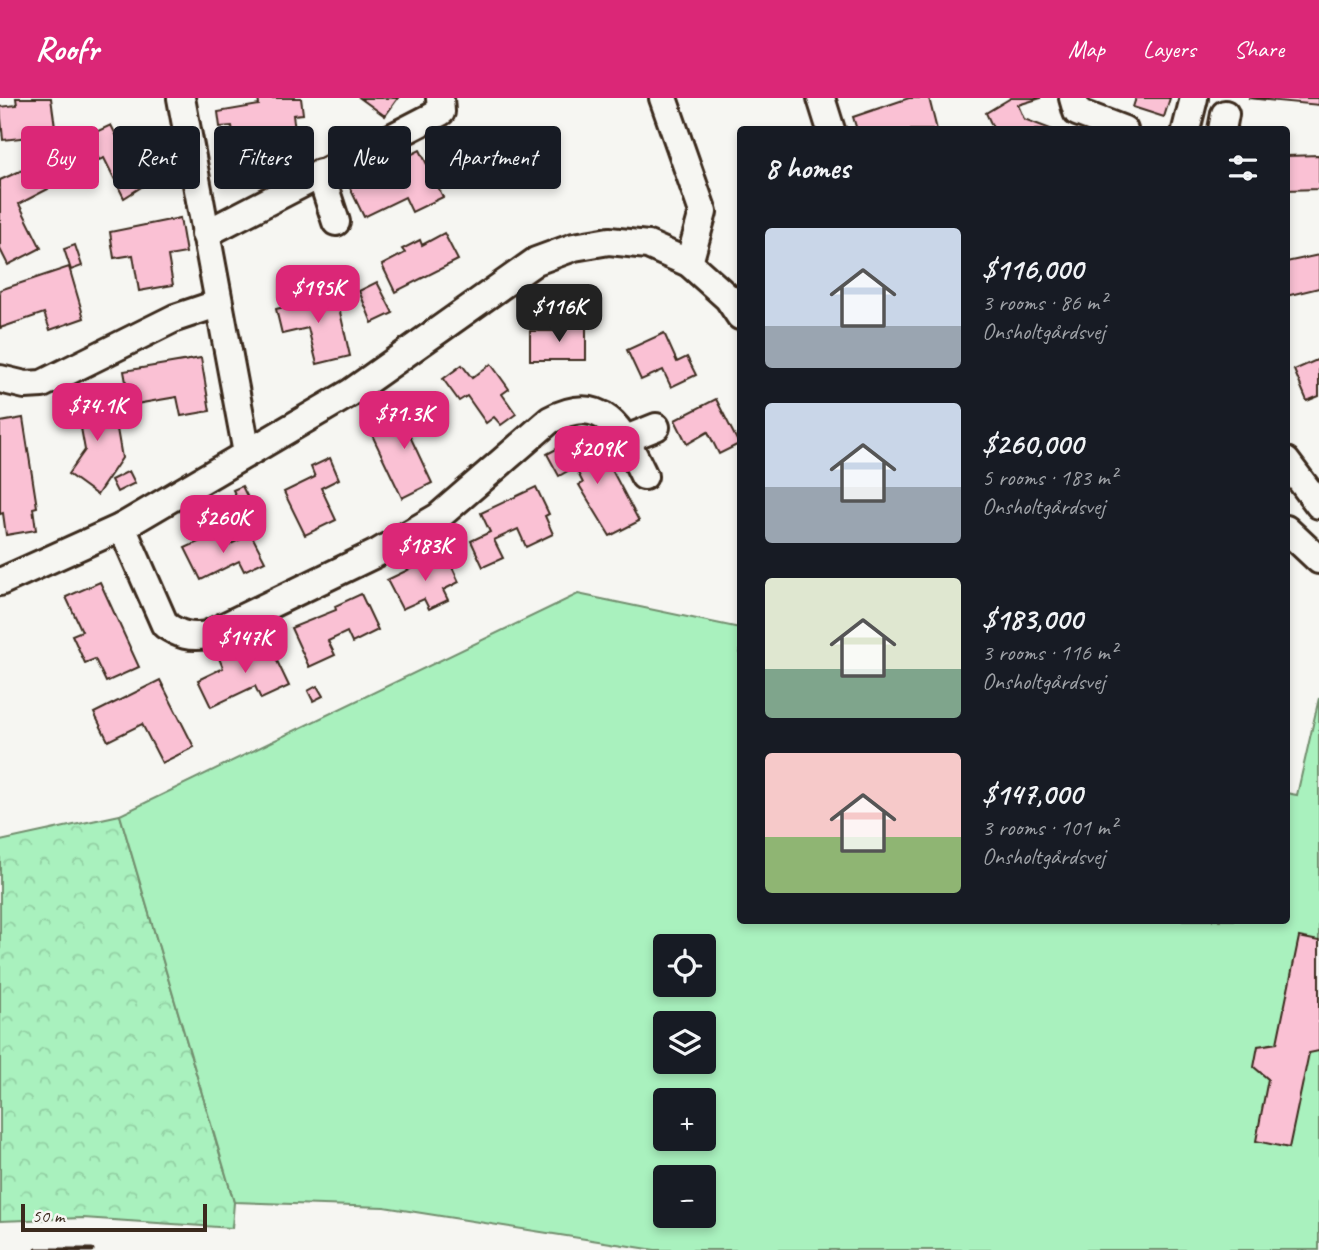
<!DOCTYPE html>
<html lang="en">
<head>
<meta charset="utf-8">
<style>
	:root { --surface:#171b24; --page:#242831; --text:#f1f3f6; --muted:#9ea1a6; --accent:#db2777 }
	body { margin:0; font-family:Caveat,sans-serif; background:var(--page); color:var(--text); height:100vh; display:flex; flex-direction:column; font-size:26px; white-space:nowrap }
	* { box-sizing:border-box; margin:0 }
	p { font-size:23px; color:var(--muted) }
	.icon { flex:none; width:38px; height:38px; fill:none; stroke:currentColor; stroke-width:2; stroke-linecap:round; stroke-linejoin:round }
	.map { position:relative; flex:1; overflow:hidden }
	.sheet { position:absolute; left:737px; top:28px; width:553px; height:798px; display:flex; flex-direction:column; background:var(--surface); border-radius:7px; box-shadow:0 4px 10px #0003 }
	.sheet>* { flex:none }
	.banner { position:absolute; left:21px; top:28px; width:611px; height:63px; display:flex; gap:14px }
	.buttons { position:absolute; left:653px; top:836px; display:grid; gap:14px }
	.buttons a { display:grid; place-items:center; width:63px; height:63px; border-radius:7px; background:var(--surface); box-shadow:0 4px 10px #0003; font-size:35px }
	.scale { position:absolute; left:21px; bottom:18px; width:186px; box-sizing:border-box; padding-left:7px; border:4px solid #3b2a1e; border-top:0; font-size:19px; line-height:24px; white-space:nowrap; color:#3b2a1e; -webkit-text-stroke:5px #f6f6f2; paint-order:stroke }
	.price { position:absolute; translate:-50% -60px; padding:0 16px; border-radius:14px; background:var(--accent); color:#fff; font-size:23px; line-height:46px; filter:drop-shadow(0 2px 4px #0008) }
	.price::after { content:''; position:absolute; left:50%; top:42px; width:21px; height:16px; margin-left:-10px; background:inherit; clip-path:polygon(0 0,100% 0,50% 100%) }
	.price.on { background:#222; color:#fff }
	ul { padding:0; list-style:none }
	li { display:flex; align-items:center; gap:21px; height:175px; padding:0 28px }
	li span { display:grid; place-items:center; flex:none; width:196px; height:140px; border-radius:7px; color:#555 }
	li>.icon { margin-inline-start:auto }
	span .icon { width:84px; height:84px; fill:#fffc; stroke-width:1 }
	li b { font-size:30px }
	h2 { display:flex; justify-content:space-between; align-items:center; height:84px; padding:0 28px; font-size:30px }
	.pill { padding:0 24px; border-radius:7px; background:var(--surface); box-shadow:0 4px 10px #0003; font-size:24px; line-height:63px }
	.pill.on { background:var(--accent); color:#fff }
	header { display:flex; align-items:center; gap:42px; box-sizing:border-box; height:98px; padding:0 35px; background:var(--accent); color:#fff }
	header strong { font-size:33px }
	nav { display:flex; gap:38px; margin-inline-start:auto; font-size:24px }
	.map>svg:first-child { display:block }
</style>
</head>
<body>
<header>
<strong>Roofr</strong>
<nav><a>Map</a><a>Layers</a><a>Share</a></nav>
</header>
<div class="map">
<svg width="1319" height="1152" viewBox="0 0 1319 1152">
	<defs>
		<pattern id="forest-crowns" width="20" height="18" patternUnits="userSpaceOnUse" patternTransform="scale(1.75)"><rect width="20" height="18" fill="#a9f1be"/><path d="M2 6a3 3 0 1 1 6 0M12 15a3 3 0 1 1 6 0" fill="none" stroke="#92cfa3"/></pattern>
	</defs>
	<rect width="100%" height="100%" fill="#f6f6f2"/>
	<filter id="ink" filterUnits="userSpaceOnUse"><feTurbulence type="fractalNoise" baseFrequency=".0143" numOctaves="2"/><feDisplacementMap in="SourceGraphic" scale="14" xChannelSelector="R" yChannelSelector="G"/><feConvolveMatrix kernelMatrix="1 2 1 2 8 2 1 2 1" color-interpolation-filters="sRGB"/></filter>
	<g filter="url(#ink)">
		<polygon fill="url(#forest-crowns)" stroke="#728e6e" stroke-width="2" points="120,717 234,1104 232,1130 83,1120 0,1123 0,743"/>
		<path fill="#a9f1be" stroke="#728e6e" stroke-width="2" fill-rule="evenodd" d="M578,496L740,530V822H1286V695L1297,697L1319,600V1152H655L384,1109L234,1104L120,717ZM665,849H704V887H665ZM665,926H704V964H665ZM665,1003H704V1041H665ZM665,1080H704V1118H665Z"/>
		<g fill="#fac1d4" stroke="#3b2a1e" stroke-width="2">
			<polygon points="16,0 51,0 56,36 3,42 0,9 17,7"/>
			<polygon points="258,0 301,0 303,16 293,17 296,40 236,50 232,28 220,29 218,14 259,7"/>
			<polygon points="360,0 398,0 385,18"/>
			<polygon points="909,0 929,0 937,32 857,32 853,19"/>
			<polygon points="1011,0 1041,0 1018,7 1024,21 1053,32 994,32 986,15"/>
			<polygon points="1136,0 1170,0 1164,19 1133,9"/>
			<polygon points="1248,0 1319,0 1319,7"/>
			<polygon points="111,27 121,47 137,39 157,79 124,100 104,60 99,62 87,38"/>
			<polygon points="420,52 443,99 412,114 405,99 364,119 349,88"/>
			<polygon points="1319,57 1319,91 1286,92 1286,58"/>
			<polygon points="36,66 48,91 19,106 41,150 8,167 0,151 0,82"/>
			<polygon points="180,120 186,155 168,158 173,187 139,193 133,157 114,160 110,134"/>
			<polygon points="444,135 458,162 395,194 382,167 405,155 402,151 420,142 422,147"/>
			<polygon points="75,147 82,168 71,172 64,151"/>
			<polygon points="1319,157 1319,190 1286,198 1286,164"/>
			<polygon points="69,169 84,220 50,232 44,215 0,230 0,192"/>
			<polygon points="348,170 353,187 322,195 318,180"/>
			<polygon points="377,184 393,215 372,225 359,193"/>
			<polygon points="335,192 350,258 317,266 308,230 282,236 276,211 301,205 300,201"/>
			<polygon points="559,227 586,228 586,262 530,262 530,233 559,233"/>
			<polygon points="664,235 677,264 687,259 696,277 671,289 663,272 641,282 627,252"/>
			<polygon points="201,260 210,313 181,318 177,299 130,307 124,273"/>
			<polygon points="1319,261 1319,298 1307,303 1294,272"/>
			<polygon points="491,266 509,291 502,296 516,316 501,327 494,319 486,325 467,298 459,303 443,281 462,267 472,280"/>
			<polygon points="111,296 122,360 97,397 68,376 85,352 76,302"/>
			<polygon points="716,301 739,346 719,356 708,334 687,346 675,322"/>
			<polygon points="418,302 428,324 408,334 432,385 402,400 372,337 403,322 398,312"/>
			<polygon points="23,320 37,409 33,410 36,432 6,437 3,415 0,416 0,324"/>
			<polygon points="575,341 587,363 603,355 639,423 610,438 579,387 583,385 575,369 559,378 547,356"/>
			<polygon points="330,360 339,381 321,390 336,422 305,437 284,394 315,379 311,369"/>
			<polygon points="129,373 135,385 117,394 111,382"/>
			<polygon points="242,388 252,408 243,412 233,392"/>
			<polygon points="536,389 549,416 545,418 553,436 526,449 518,431 494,442 503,460 483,469 471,443 490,434 481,415"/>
			<polygon points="220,434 227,448 251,436 265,463 244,473 239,463 201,482 185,450"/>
			<polygon points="445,454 459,484 443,492 448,502 429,511 424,501 402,511 387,482"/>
			<polygon points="100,484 139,569 106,584 95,561 85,565 72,537 82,533 66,499"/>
			<polygon points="361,496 378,532 352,545 347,534 328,543 335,557 309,569 291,530 336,512 335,508"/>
			<polygon points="267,542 289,588 261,601 255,588 211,609 198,582 223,570 219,560"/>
			<polygon points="160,582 194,649 162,665 142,626 108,643 94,615"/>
			<polygon points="317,588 323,598 313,603 308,593"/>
			<polygon points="1299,839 1319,843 1319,953 1309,955 1289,1050 1256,1043 1268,981 1254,969 1258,948 1277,945"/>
		</g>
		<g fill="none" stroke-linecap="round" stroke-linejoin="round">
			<defs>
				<g id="minor">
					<polyline points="181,0 247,355"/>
					<polyline points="663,0 703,114 689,165"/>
					<polyline points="821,0 831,32"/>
					<polyline points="1073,0 1077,14 1124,32"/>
					<polyline points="1186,32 1194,0"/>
					<polyline points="1222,32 1225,16"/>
					<polyline points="320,75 336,124"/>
					<polyline points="205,136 441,14 440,0"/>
					<polyline points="0,281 25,287 42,286 175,220 217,206"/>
					<polyline points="626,341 656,329"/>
					<polyline points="1286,363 1319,407"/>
					<path d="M122,429L165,527C180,537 190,540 207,537L377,455L438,419L550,322C606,292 624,337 644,378"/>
					<polyline points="1286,431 1319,462"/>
					<polyline points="0,484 122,429 350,295 536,163 574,149 609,143 648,147 689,165 728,200 740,218"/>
				</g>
			</defs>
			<use href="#minor" stroke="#3b2a1e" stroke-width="32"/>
			<use href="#minor" stroke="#f6f6f2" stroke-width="26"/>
			<polyline stroke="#3b2a1e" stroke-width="5" points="37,1152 92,1152"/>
		</g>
	</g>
</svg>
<div class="buttons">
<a><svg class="icon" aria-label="locate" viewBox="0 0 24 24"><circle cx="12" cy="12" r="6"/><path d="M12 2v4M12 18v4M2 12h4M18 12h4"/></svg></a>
<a><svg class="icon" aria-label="layers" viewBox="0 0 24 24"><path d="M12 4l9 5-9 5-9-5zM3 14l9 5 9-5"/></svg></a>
<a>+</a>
<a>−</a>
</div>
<div class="scale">50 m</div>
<b class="price" style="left:318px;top:227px">$195K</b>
<b class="price on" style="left:559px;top:246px">$116K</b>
<b class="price" style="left:97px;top:345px">$74.1K</b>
<b class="price" style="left:404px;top:353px">$71.3K</b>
<b class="price" style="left:597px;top:388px">$209K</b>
<b class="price" style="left:223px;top:457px">$260K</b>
<b class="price" style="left:425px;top:485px">$183K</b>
<b class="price" style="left:245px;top:577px">$147K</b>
<div class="banner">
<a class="pill on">Buy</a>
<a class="pill">Rent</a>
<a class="pill">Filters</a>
<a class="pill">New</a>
<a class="pill">Apartment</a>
</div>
<section class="sheet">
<h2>8 homes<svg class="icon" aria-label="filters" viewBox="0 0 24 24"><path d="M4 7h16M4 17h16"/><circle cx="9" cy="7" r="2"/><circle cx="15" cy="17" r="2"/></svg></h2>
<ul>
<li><span style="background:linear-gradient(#c9d6e8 70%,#9aa5b1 0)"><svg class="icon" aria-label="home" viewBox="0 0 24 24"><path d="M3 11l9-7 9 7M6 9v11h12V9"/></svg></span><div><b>$116,000</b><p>3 rooms · 86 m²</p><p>Onsholtgårdsvej</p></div></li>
<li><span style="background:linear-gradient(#c9d6e8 60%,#9aa5b1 0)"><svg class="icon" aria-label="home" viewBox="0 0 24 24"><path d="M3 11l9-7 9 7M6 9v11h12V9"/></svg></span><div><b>$260,000</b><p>5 rooms · 183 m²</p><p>Onsholtgårdsvej</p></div></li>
<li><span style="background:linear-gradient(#dfe7d0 65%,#7fa58c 0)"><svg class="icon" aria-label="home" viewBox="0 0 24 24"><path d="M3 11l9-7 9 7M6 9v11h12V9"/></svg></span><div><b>$183,000</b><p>3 rooms · 116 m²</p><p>Onsholtgårdsvej</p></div></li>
<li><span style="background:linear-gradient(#f6c9c9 60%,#8fb573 0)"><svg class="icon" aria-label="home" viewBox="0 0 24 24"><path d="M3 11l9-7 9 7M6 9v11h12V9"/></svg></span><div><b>$147,000</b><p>3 rooms · 101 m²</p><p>Onsholtgårdsvej</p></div></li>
</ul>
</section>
</div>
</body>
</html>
